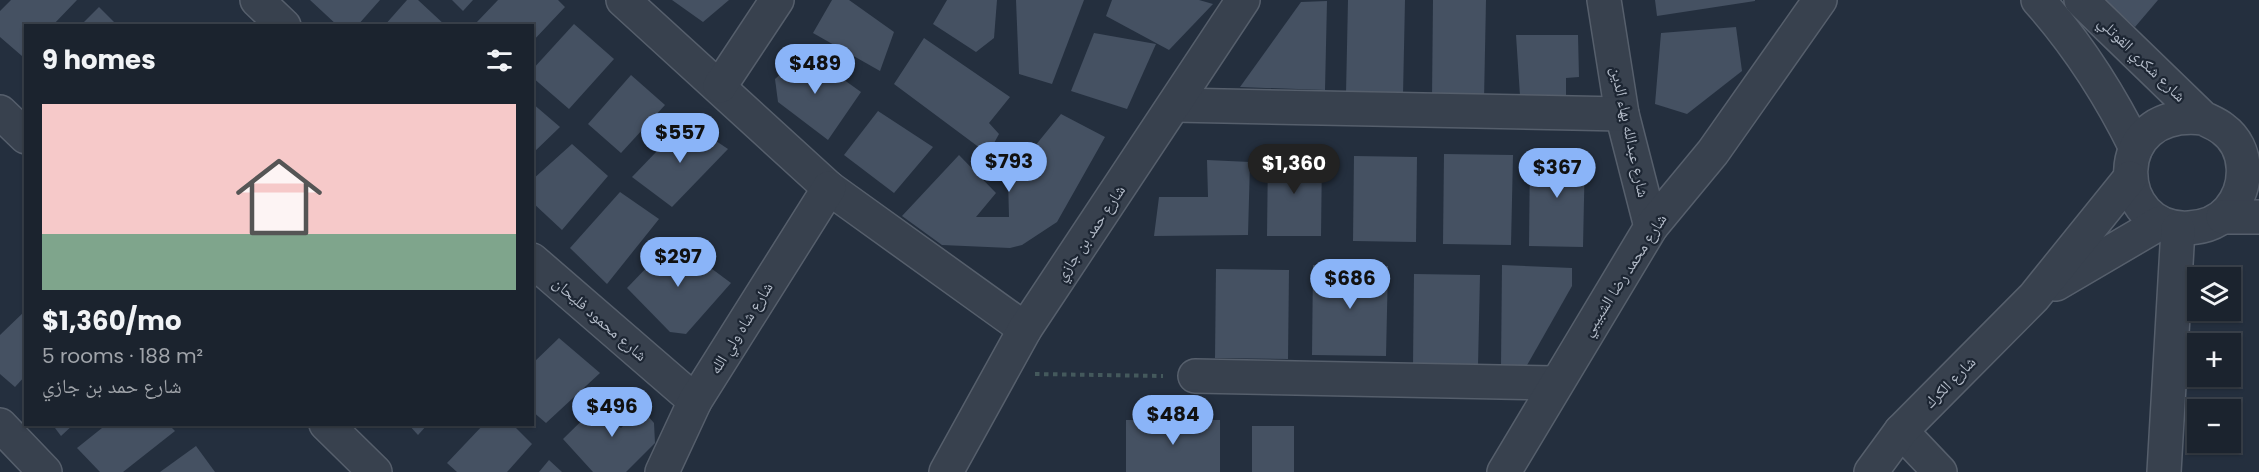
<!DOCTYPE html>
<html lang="en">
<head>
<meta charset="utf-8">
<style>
	:root { --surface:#1b232e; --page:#282f3a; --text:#f1f3f6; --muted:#a0a4aa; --line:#39404a; --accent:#8ab4f8 }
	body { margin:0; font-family:Poppins,"Noto Naskh Arabic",sans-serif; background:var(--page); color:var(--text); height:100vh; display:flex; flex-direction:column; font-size:22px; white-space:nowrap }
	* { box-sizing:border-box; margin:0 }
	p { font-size:20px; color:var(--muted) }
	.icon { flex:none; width:33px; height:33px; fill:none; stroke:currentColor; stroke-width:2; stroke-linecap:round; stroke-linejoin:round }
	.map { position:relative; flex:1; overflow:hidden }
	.drawer { position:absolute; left:24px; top:24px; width:510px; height:402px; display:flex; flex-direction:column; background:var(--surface); border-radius:0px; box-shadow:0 2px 4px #0004,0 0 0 2px var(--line) }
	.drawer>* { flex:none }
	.buttons { position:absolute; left:2187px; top:267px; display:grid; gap:12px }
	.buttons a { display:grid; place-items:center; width:54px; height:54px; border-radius:0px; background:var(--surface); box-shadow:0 2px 4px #0004,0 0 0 2px var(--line); font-size:30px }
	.price { position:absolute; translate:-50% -51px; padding:0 14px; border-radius:21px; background:var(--accent); color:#111; font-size:20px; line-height:39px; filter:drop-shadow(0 2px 3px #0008) }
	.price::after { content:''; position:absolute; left:50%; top:36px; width:18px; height:14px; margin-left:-9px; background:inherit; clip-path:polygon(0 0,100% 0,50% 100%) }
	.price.active { background:#222; color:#fff }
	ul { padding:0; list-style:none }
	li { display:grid; align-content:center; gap:12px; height:318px; padding:0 18px }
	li+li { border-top:2px solid var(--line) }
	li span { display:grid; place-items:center; height:186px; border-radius:0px; color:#555 }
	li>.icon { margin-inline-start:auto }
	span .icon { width:108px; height:108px; fill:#fffc; stroke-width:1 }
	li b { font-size:26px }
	h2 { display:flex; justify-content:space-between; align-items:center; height:72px; padding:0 18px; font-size:26px }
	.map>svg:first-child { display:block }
</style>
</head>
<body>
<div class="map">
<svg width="2259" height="472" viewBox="0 0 2259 472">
	<rect width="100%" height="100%" fill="#242f3e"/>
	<g fill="#455162">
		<polygon points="11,0 77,0 52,26 26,26 26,53 22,56 0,37 0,11"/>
		<polygon points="310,0 380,0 357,26 338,26"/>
		<polygon points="407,0 418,0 446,26 384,26"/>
		<polygon points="452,0 473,0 463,11"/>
		<polygon points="498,0 558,0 565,7 532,42 532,26 479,26 476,23"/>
		<polygon points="672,0 729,0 703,22"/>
		<polygon points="832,0 849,0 894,32 880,71 813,33"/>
		<polygon points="947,0 997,0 994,38 976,52 933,24"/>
		<polygon points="1016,0 1084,0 1052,84 1019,74"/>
		<polygon points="1112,0 1199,0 1213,4 1169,50 1106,16"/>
		<polygon points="1348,0 1405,0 1403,95 1346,94"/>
		<polygon points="1433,0 1486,0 1484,100 1432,99"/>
		<polygon points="1655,0 1755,0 1755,1 1657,16"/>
		<polygon points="2105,0 2158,0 2135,27"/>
		<polygon points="1327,1 1325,90 1240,87 1301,2"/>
		<polygon points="99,7 118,26 80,26"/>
		<polygon points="574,24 614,59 569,109 532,77 532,70"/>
		<polygon points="1736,27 1742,71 1687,114 1655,104 1661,33"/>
		<polygon points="1094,33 1156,44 1127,109 1071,91"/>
		<polygon points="1516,35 1578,35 1579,77 1566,78 1566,96 1520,96"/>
		<polygon points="924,38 1010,97 989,123 999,134 988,154 894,84"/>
		<polygon points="805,52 861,92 828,140 778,102 775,79"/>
		<polygon points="631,75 665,105 621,153 588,124"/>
		<polygon points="532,103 560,127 532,154"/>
		<polygon points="878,111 933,147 894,193 844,155"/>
		<polygon points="1061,114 1105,137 1057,222 1022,245 1010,248 942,245 902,216 959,155 996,193 976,217 1009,217 1008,179"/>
		<polygon points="686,121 728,149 672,207 632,177"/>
		<polygon points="572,144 608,176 562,230 532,202 532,180"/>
		<polygon points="1530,151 1585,152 1583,247 1529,246"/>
		<polygon points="1268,153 1322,154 1321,236 1267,236"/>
		<polygon points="1444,154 1513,155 1511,245 1443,244"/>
		<polygon points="1354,156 1417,157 1416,242 1353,241"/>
		<polygon points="1207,160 1250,162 1248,235 1154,236 1159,197 1208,197"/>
		<polygon points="620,192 659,219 607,284 570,248"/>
		<polygon points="673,240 731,283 686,334 670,332 627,288"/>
		<polygon points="1313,265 1388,266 1386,356 1312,355"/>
		<polygon points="1502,265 1572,268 1572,286 1526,367 1501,367"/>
		<polygon points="1216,269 1289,270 1288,359 1215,358"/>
		<polygon points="1414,274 1480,275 1478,366 1413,365"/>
		<polygon points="26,310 26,375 15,387 0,374 0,335"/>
		<polygon points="559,338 600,373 546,423 532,411 532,364"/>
		<polygon points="613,390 626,402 609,416 621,428 641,408 654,423 655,443 626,472 593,472 563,439"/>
		<rect x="1126" y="420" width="94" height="52"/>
		<polygon points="52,424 74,424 61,436"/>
		<polygon points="107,424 168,424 175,431 123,472 100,472 77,448"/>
		<polygon points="408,424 428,424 418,435"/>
		<polygon points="484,424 512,424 532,444 507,472 457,472 447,463"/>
		<rect x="1252" y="426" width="42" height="46"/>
		<polygon points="196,446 215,472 160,472"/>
		<polygon points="549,460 562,472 539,472"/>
	</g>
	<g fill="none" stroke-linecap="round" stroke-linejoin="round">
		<defs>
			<g id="minor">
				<polyline points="257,0 284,26"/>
				<polyline points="623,0 829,188 1025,329"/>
				<polyline points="1604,0 1622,114 1651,227"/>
				<path d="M2038,0C2078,45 2109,93 2136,148"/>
				<path d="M2081,0L2203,118C2209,121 2217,124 2223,129C2249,148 2249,187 2229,210C2219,222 2205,227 2189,228C2113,233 2105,107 2203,118"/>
				<polyline points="720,86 777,0"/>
				<polyline points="1175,105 1622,114"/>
				<polyline points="0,112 26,137"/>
				<polyline points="2223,217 2259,217"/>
				<polyline points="532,260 695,401"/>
				<polyline points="2056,284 2160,223"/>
				<polyline points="1195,376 1556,383"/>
				<polyline points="326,424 375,472"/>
				<polyline points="0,425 45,472"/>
				<polyline points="1901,431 1940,472"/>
				<polyline points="662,472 695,401 829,188"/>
				<polyline points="946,472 1025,329 1243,0"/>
				<polyline points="1504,472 1651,227 1713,152 1820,0"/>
				<polyline points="1871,472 1901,431 2034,297 2130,178"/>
				<polyline points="2164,472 2178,229"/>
			</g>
		</defs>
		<use href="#minor" stroke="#565f6c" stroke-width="36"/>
		<polyline stroke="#44595c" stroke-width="4" stroke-dasharray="4.5 4.5" stroke-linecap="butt" points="1035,374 1163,376"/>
		<use href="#minor" stroke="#38414e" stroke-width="33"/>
	</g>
	<g text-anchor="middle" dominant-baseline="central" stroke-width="4.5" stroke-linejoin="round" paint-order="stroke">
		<g font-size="16" fill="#b4bcc9" stroke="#1d2633">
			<text transform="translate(2142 59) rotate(44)">شارع شكري القوتلي</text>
			<text transform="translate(1630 132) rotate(78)">شارع عبدالله بهاء الدين</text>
			<text transform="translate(1090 233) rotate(-56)">شارع حمد بن جازي</text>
			<text transform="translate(1624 275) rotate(-57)">شارع محمد رضا الشبيبي</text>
			<text transform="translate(600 319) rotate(41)">شارع محمود فليحان</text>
			<text transform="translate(741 328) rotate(-58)">شارع شاه ولي الله</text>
			<text transform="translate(1950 382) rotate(-45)">شارع الكرك</text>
		</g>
	</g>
</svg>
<div class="buttons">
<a><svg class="icon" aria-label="layers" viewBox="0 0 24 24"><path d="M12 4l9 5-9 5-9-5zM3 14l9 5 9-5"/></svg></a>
<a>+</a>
<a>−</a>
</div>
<b class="price" style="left:815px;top:95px">$489</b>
<b class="price" style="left:680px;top:164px">$557</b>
<b class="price" style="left:1009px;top:193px">$793</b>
<b class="price active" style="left:1294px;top:195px">$1,360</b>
<b class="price" style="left:1557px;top:199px">$367</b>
<b class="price" style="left:678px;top:288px">$297</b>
<b class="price" style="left:1350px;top:310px">$686</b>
<b class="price" style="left:612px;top:438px">$496</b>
<b class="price" style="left:1173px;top:446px">$484</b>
<section class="drawer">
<h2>9 homes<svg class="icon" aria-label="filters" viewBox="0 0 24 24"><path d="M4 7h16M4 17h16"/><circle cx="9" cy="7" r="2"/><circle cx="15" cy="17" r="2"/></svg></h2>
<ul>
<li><span style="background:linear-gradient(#f6c9c9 70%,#7fa58c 0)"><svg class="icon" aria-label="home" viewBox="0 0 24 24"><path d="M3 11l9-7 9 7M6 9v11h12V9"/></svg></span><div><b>$1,360/mo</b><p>5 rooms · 188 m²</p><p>شارع حمد بن جازي</p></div></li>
</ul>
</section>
</div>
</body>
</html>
